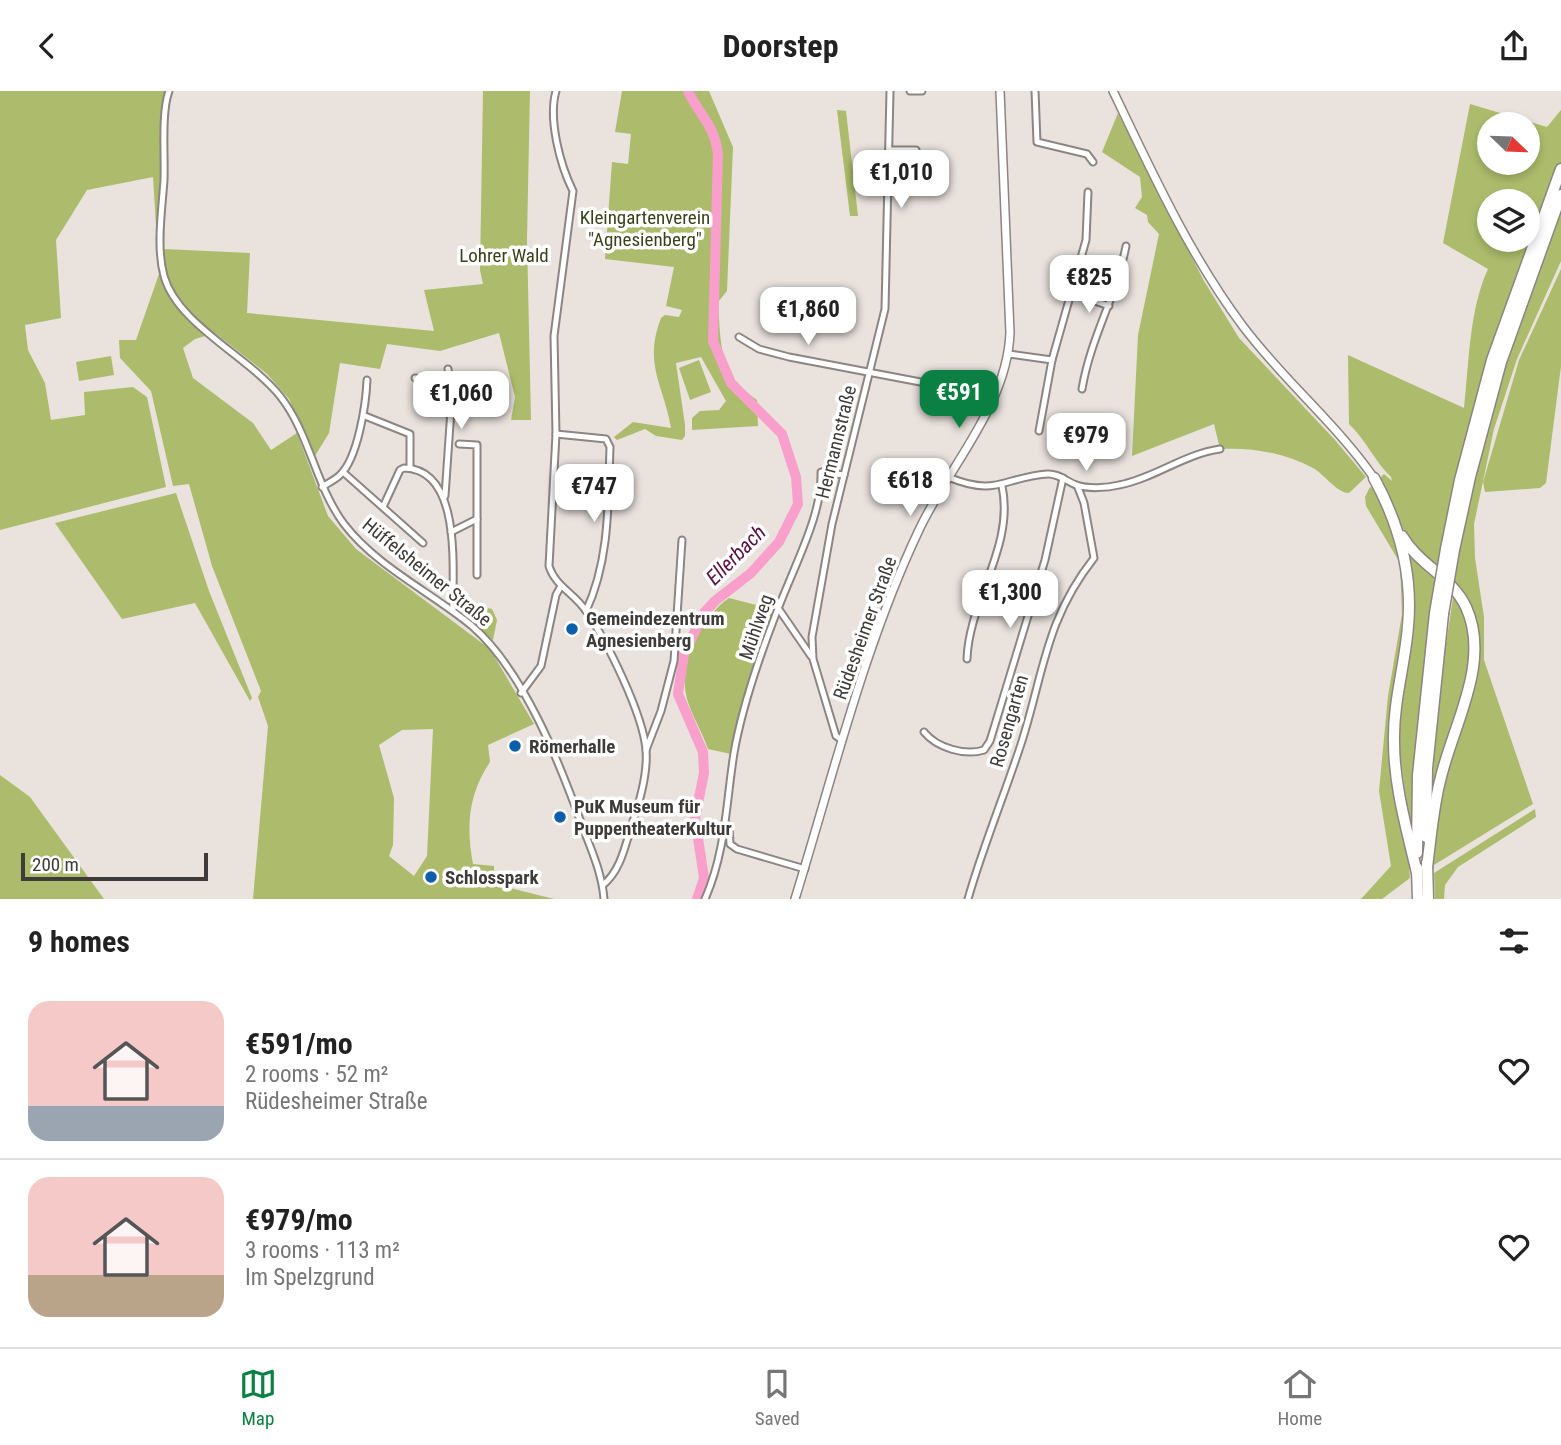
<!DOCTYPE html>
<html lang="en">
<head>
<meta charset="utf-8">
<style>
	:root { --surface:#fff; --page:#f2f2f2; --text:#222; --muted:#767676; --line:#e0e0e0; --accent:#0b8043 }
	body { margin:0; font-family:"Roboto Condensed",sans-serif; background:var(--page); color:var(--text); height:100vh; display:flex; flex-direction:column; font-size:26px; white-space:nowrap }
	* { box-sizing:border-box; margin:0 }
	p { font-size:23px; color:var(--muted) }
	.icon { flex:none; width:38px; height:38px; fill:none; stroke:currentColor; stroke-width:2; stroke-linecap:round; stroke-linejoin:round }
	.map { position:relative; height:808px; overflow:hidden }
	.drawer { display:flex; flex-direction:column; background:var(--surface); flex:1 }
	.drawer>* { flex:none }
	.needle { width:46px; rotate:113deg }
	.fabs { position:absolute; left:1477px; top:21px; display:grid; gap:14px }
	.fabs a { display:grid; place-items:center; width:63px; height:63px; border-radius:50%; background:var(--surface); box-shadow:0 4px 10px #0003; font-size:35px }
	.scale { position:absolute; left:21px; bottom:18px; width:187px; box-sizing:border-box; padding-left:7px; border:4px solid #3e3b39; border-top:0; font-size:19px; line-height:24px; white-space:nowrap; color:#3e3b39; -webkit-text-stroke:5px #fff; paint-order:stroke }
	.price { position:absolute; translate:-50% -60px; padding:0 16px; border-radius:14px; background:#fff; color:#222; font-size:23px; line-height:46px; filter:drop-shadow(0 2px 4px #0008) }
	.price::after { content:''; position:absolute; left:50%; top:42px; width:21px; height:16px; margin-left:-10px; background:inherit; clip-path:polygon(0 0,100% 0,50% 100%) }
	.price.selected { background:var(--accent); color:#fff }
	ul { padding:0; list-style:none }
	li { display:flex; align-items:center; gap:21px; height:175px; padding:0 28px }
	li+li { border-top:2px solid var(--line) }
	li span { display:grid; place-items:center; flex:none; width:196px; height:140px; border-radius:21px; color:#555 }
	li>.icon { margin-inline-start:auto }
	span .icon { width:84px; height:84px; fill:#fffc; stroke-width:1 }
	li b { font-size:30px }
	h2 { display:flex; justify-content:space-between; align-items:center; height:84px; padding:0 28px; font-size:30px }
	header { display:flex; justify-content:space-between; align-items:center; height:91px; padding:0 28px; background:var(--surface); font-size:32px; font-weight:700 }
	.tabs { display:flex; justify-content:space-around; align-items:center; height:98px; border-top:2px solid var(--line); background:var(--surface); font-size:19px; color:var(--muted) }
	.tabs a { display:grid; justify-items:center; gap:4px }
	.tabs .selected { color:var(--accent) }
	.map>svg:first-child { display:block }
</style>
</head>
<body>
<header><svg class="icon" aria-label="back" viewBox="0 0 24 24"><path d="M15 5l-7 7 7 7"/></svg>Doorstep<svg class="icon" aria-label="share" viewBox="0 0 24 24"><path d="M12 15V3M7 8l5-5 5 5M5 13v7h14v-7"/></svg></header>
<div class="map">
<svg width="1561" height="808" viewBox="0 0 1561 808">
	<rect width="100%" height="100%" fill="#e9e2dd"/>
	<g fill="#adbc6c" fill-rule="evenodd">
		<path d="M0,0H171L168,8L164,158L250,162L247,222L434,240L424,199L483,193L480,179L483,0H530L527,148L531,329H511L515,306L499,242L440,260L387,253L380,278L340,272L329,342L315,365L289,308L267,283L215,242L195,248L183,257L193,287L253,332L271,359L297,342L328,425L356,458L490,558L534,633L488,654L490,671C468,704 466,735 473,773L494,775V793L554,808H253L268,635L258,606L261,600L212,475L189,393L173,395L151,300L120,267L119,249H136L159,183L153,86L87,99L56,149L61,227L25,234L28,259L45,292L51,329L85,324L84,301L133,296L147,306L166,396L0,439ZM433,638L427,765L414,785L389,765L393,754L394,707L379,654L402,639Z"/>
		<path d="M622,0H709L733,56L727,200L718,211C721,253 718,283 757,309L758,335L692,339V327L700,320L719,319L726,310L701,266L676,272L685,334V345L682,349L656,345L645,338L617,349L614,346L633,331L671,337C664,294 643,274 661,227L665,224L679,226L682,219L666,215L674,176L605,168L612,71L628,73L631,43L615,41Z"/>
		<path d="M1470,13L1547,36L1561,19V170L1517,268L1494,338L1474,433L1475,467L1484,526V569L1533,713L1434,774V752L1443,693L1469,605L1471,520L1414,460L1379,388L1384,383L1392,390L1391,386C1375,371 1366,349 1349,333L1348,264L1464,317C1469,273 1469,219 1488,178L1443,152ZM1489,33H1528V72H1489ZM1489,110H1528V149H1489Z"/>
		<polygon points="837,19 846,20 858,125 850,125"/>
		<path d="M1118,22L1204,190L1239,247L1335,349L1366,386L1349,402C1337,402 1324,383 1313,377C1285,362 1251,356 1220,358L1214,333L1132,365L1138,244L1159,143L1148,131L1147,124L1135,117L1142,106L1140,86L1102,61Z"/>
		<polygon points="1561,178 1561,275 1546,392 1540,397 1485,401 1483,391 1519,269"/>
		<polygon points="111,265 114,284 79,290 76,271"/>
		<polygon points="699,269 711,301 690,309 679,277"/>
		<path d="M1370,396L1374,397C1404,452 1407,507 1398,568C1394,592 1389,618 1390,643C1392,691 1407,738 1410,787L1382,808H1361L1391,775L1379,700L1388,605L1402,523L1400,472L1366,415L1365,406Z"/>
		<polygon points="176,402 209,500 252,607 250,610 195,512 122,528 55,432"/>
		<polygon points="1411,463 1438,484 1415,741 1411,742 1397,642 1411,541 1406,465"/>
		<polygon points="1454,500 1467,524 1471,576 1431,715 1438,606"/>
		<path d="M729,507L772,518L774,524L731,663L708,658C702,639 686,616 685,596C682,563 703,525 729,507Z"/>
		<polygon points="488,517 492,518 497,529 493,549 469,529 473,521 479,524 482,519"/>
		<polygon points="0,684 30,706 104,808 0,808"/>
		<polygon points="1535,718 1536,726 1458,776 1445,794 1444,808 1435,808 1434,782"/>
	</g>
	<g fill="none" stroke-linecap="round" stroke-linejoin="round">
		<path stroke="#f8a0cb" stroke-width="10" d="M688,0C701,27 714,33 718,63L713,250L731,292L782,343L796,386L798,413L779,451L751,482L715,510L704,522L684,563L678,603L703,661L704,682L695,727L704,787L697,808"/>
		<defs>
			<g id="street">
				<path d="M169,0C161,22 165,65 164,89C162,119 156,156 164,185C177,233 249,266 280,305C310,343 315,394 344,433C377,476 431,501 472,535C524,580 560,673 583,737C592,760 602,783 604,808"/>
				<path d="M556,0C548,28 560,74 573,100L554,245L556,343L549,475C555,495 575,503 586,520C607,550 643,623 646,659C648,683 640,710 632,733C625,755 621,779 603,794"/>
				<polyline points="910,0 922,0"/>
				<polyline points="1035,0 1037,51 1087,63 1093,71"/>
				<polyline points="889,59 916,59 915,64"/>
				<polyline points="1072,202 1109,215"/>
				<polyline points="739,246 759,258 789,266 994,305"/>
				<polyline points="1009,263 1052,269"/>
				<polyline points="415,287 450,291"/>
				<path d="M1082,298C1091,245 1116,207 1126,155"/>
				<polyline points="450,314 486,308"/>
				<polyline points="365,325 410,343 410,377"/>
				<polyline points="1039,340 1052,269 1086,149 1088,101"/>
				<path d="M556,343L606,348L610,356C608,411 610,469 586,520"/>
				<polyline points="459,353 477,354 477,484"/>
				<polyline points="343,381 423,452"/>
				<path d="M948,386C997,406 1001,387 1047,383C1058,382 1066,390 1076,394C1088,398 1107,397 1119,394C1155,387 1184,363 1220,358"/>
				<path d="M322,396C328,392 335,389 340,384C358,367 366,313 367,289"/>
				<polyline points="445,405 452,304 448,278"/>
				<path d="M383,416L400,379L404,377C463,378 452,481 453,520"/>
				<polyline points="451,441 477,428"/>
				<polyline points="778,517 811,565"/>
				<path d="M967,568C969,509 1015,455 1002,395"/>
				<polyline points="521,602 541,575 556,504 561,495"/>
				<path d="M924,641C937,657 965,665 984,659L990,650L1045,469L1063,387"/>
				<polyline points="842,649 836,645 813,568 812,546 832,433 885,218 890,0"/>
				<polyline points="646,659 661,620 674,570 682,449"/>
				<polyline points="729,734 730,753 737,758 805,778"/>
				<path d="M705,808C726,760 726,712 734,662C744,605 771,532 794,479C806,450 822,414 821,381L844,384"/>
				<path d="M968,808C983,755 1005,703 1022,650C1044,580 1046,528 1094,467L1084,412L1077,394"/>
			</g>
			<g id="secondary">
				<path d="M1113,0C1151,79 1189,163 1242,234C1282,288 1335,331 1374,387"/>
				<path d="M795,808C833,685 864,555 919,439C949,375 1007,315 1010,242L1000,0"/>
			</g>
			<g id="highway">
				<path d="M1374,387C1399,433 1413,482 1408,535C1405,574 1393,611 1394,651C1394,695 1407,739 1417,782"/>
				<path d="M1402,445C1419,474 1452,486 1466,516C1491,571 1454,632 1441,686C1433,715 1431,746 1427,776"/>
				<polyline points="1446,458 1460,389 1492,269 1561,78"/>
				<polyline points="1454,459 1470,386 1501,271 1561,104"/>
				<polyline points="1426,746 1427,677 1443,523"/>
				<polyline points="1417,762 1418,684 1435,522"/>
				<polyline points="1427,772 1428,808"/>
				<polyline points="1417,777 1418,808"/>
			</g>
		</defs>
		<use href="#street" stroke="#8c8581" stroke-width="9"/>
		<use href="#secondary" stroke="#8c8581" stroke-width="10"/>
		<use href="#highway" stroke="#8c8581" stroke-width="13"/>
		<use href="#street" stroke="#fff" stroke-width="5"/>
		<use href="#secondary" stroke="#fff" stroke-width="7"/>
		<use href="#highway" stroke="#fff" stroke-width="10"/>
		<defs>
			<g id="highway-bridge">
				<polyline points="1435,522 1446,458"/>
				<polyline points="1443,523 1454,459"/>
			</g>
		</defs>
		<use href="#highway-bridge" stroke="#8c8581" stroke-width="13" stroke-linecap="butt"/>
		<use href="#highway-bridge" stroke="#fff" stroke-width="10"/>
	</g>
	<g fill="#0d5eac" stroke="#fff" stroke-width="2.5">
		<circle cx="572" cy="538" r="7"/>
		<circle cx="515" cy="655" r="7"/>
		<circle cx="560" cy="726" r="7"/>
		<circle cx="431" cy="786" r="7"/>
	</g>
	<g text-anchor="middle" dominant-baseline="central" stroke-width="7" stroke-linejoin="round" paint-order="stroke">
		<g font-size="19" fill="#3a411b" stroke="#fff">
			<text x="645" y="126">Kleingartenverein<tspan x="645" dy="22">"Agnesienberg"</tspan></text>
			<text x="504" y="164">Lohrer Wald</text>
		</g>
		<g font-size="19" fill="#3e3b39" stroke="#fff">
			<text transform="translate(836 351) rotate(-76)">Hermannstraße</text>
			<text transform="translate(427 481) rotate(39)">Hüffelsheimer Straße</text>
			<text transform="translate(756 536) rotate(-71)">Mühlweg</text>
			<text transform="translate(865 537) rotate(-70)">Rüdesheimer Straße</text>
			<text transform="translate(1009 630) rotate(-74)">Rosengarten</text>
		</g>
		<g font-size="19" font-weight="bold" fill="#3e3b39" stroke="#fff" text-anchor="start">
			<text x="586" y="527">Gemeindezentrum<tspan x="586" dy="22">Agnesienberg</tspan></text>
			<text x="529" y="655">Römerhalle</text>
			<text x="574" y="715">PuK Museum für<tspan x="574" dy="22">PuppentheaterKultur</tspan></text>
			<text x="445" y="786">Schlosspark</text>
		</g>
		<g font-size="21" font-style="italic" fill="#5b103d" stroke="#fff">
			<text transform="translate(736 464) rotate(-45)">Ellerbach</text>
		</g>
	</g>
</svg>
<div class="fabs">
<a><svg class="needle" viewBox="-14 -14 28 28"><path d="M0-13l5 13h-10z" fill="#e53935"/><path d="M0 13l5-13h-10z" fill="#767676"/></svg></a>
<a><svg class="icon" aria-label="layers" viewBox="0 0 24 24"><path d="M12 4l9 5-9 5-9-5zM3 14l9 5 9-5"/></svg></a>
</div>
<div class="scale">200 m</div>
<b class="price" style="left:901px;top:119px">€1,010</b>
<b class="price" style="left:1089px;top:224px">€825</b>
<b class="price" style="left:808px;top:256px">€1,860</b>
<b class="price selected" style="left:959px;top:339px">€591</b>
<b class="price" style="left:461px;top:340px">€1,060</b>
<b class="price" style="left:1086px;top:382px">€979</b>
<b class="price" style="left:910px;top:427px">€618</b>
<b class="price" style="left:594px;top:433px">€747</b>
<b class="price" style="left:1010px;top:539px">€1,300</b>
</div>
<section class="drawer">
<h2>9 homes<svg class="icon" aria-label="filters" viewBox="0 0 24 24"><path d="M4 7h16M4 17h16"/><circle cx="9" cy="7" r="2"/><circle cx="15" cy="17" r="2"/></svg></h2>
<ul>
<li><span style="background:linear-gradient(#f6c9c9 75%,#9aa5b1 0)"><svg class="icon" aria-label="home" viewBox="0 0 24 24"><path d="M3 11l9-7 9 7M6 9v11h12V9"/></svg></span><div><b>€591/mo</b><p>2 rooms · 52 m²</p><p>Rüdesheimer Straße</p></div><svg class="icon" aria-label="heart" viewBox="0 0 24 24"><path d="M12 20l-8-8c-3-5 5-10 8-4 3-6 11-1 8 4z"/></svg></li>
<li><span style="background:linear-gradient(#f6c9c9 70%,#b9a48a 0)"><svg class="icon" aria-label="home" viewBox="0 0 24 24"><path d="M3 11l9-7 9 7M6 9v11h12V9"/></svg></span><div><b>€979/mo</b><p>3 rooms · 113 m²</p><p>Im Spelzgrund</p></div><svg class="icon" aria-label="heart" viewBox="0 0 24 24"><path d="M12 20l-8-8c-3-5 5-10 8-4 3-6 11-1 8 4z"/></svg></li>
</ul>
</section>
<nav class="tabs">
<a class="selected"><svg class="icon" aria-label="map" viewBox="0 0 24 24"><path d="M3 6l6-2 6 2 6-2v14l-6 2-6-2-6 2zM9 4v14M15 6v14"/></svg>Map</a>
<a><svg class="icon" aria-label="saved" viewBox="0 0 24 24"><path d="M7 4h10v16l-5-4-5 4z"/></svg>Saved</a>
<a><svg class="icon" aria-label="home" viewBox="0 0 24 24"><path d="M3 11l9-7 9 7M6 9v11h12V9"/></svg>Home</a>
</nav>
</body>
</html>
